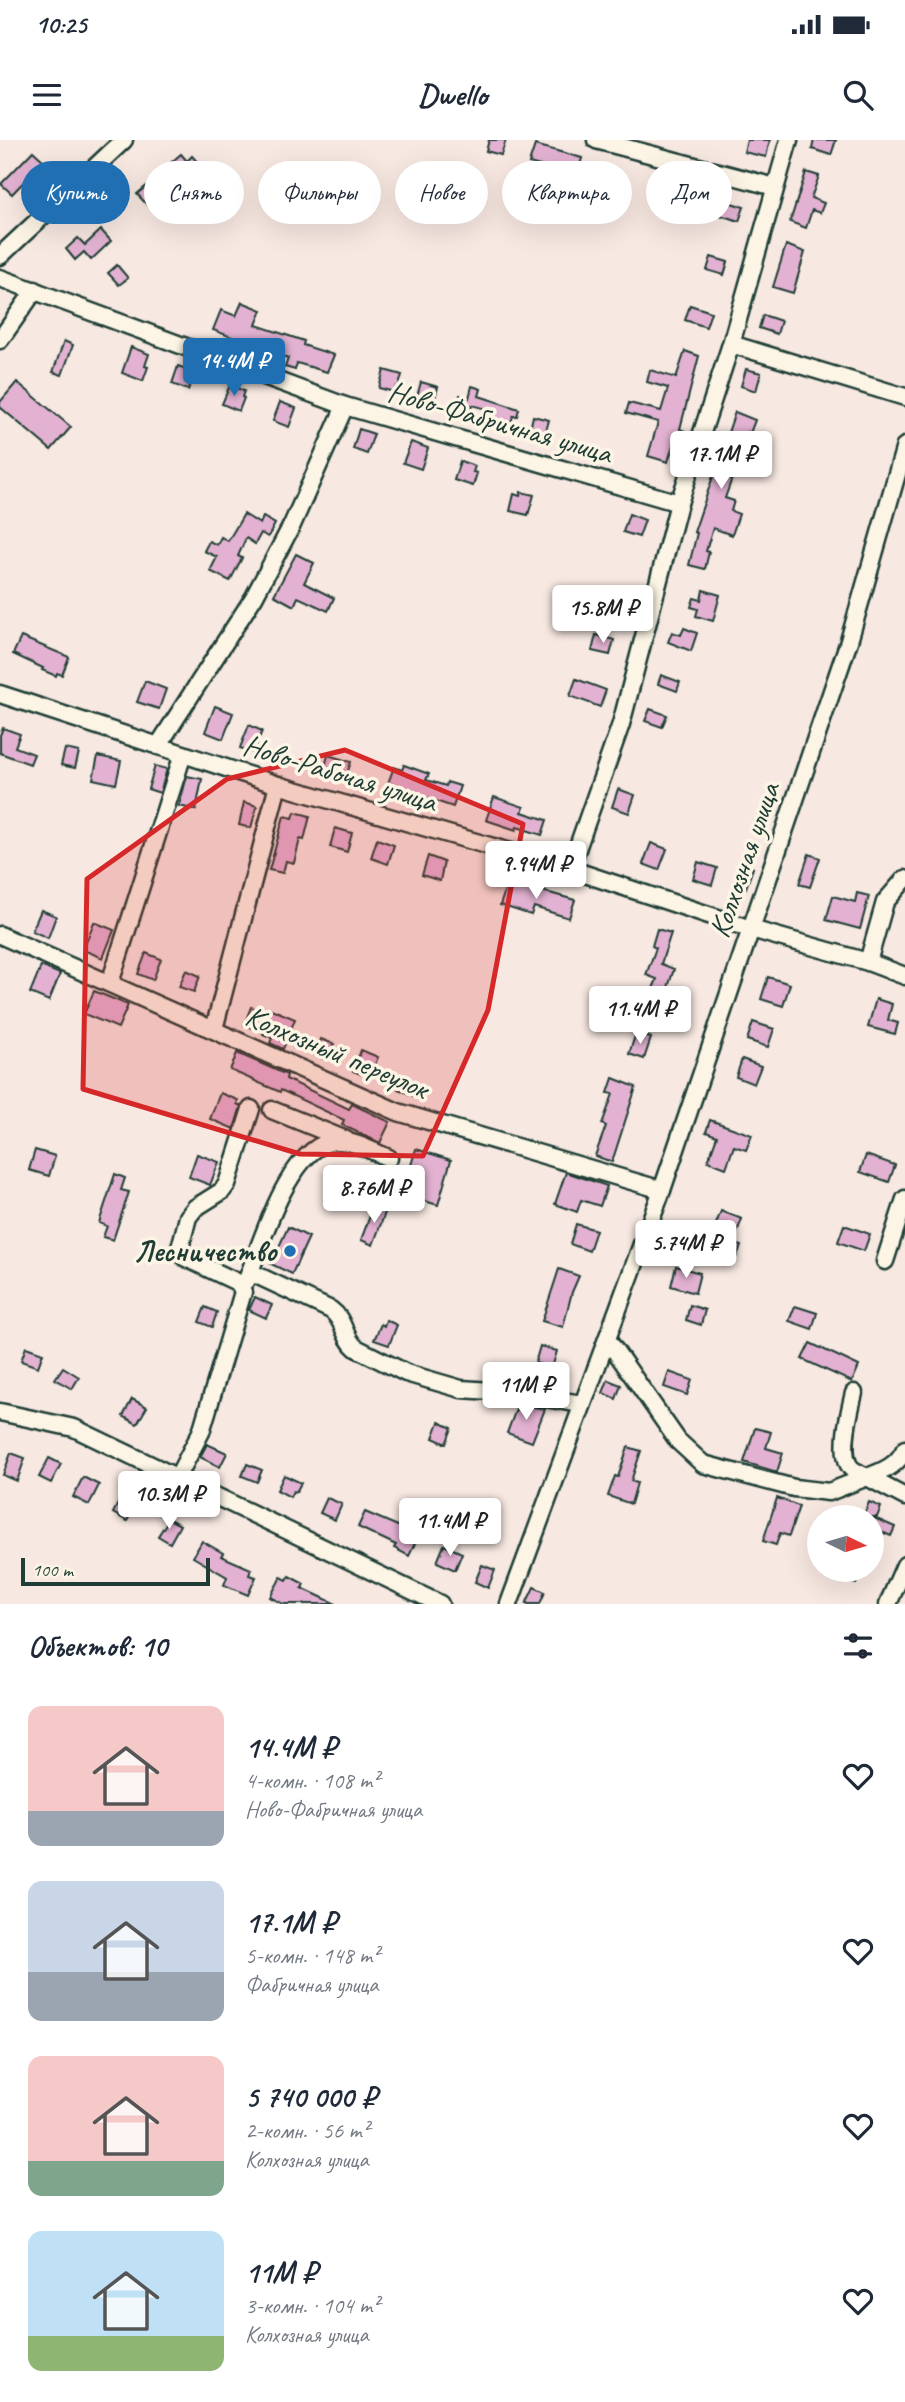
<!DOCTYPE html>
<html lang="ru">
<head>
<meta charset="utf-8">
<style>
	:root { --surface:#fff; --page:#f2f2f3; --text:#1f2937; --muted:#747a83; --accent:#1f6fb2 }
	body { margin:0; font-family:Caveat,sans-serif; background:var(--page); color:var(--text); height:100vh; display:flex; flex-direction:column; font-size:26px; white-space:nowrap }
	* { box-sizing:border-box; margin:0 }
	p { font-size:23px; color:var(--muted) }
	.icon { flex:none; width:38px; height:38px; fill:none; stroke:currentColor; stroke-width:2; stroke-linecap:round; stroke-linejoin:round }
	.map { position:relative; height:1464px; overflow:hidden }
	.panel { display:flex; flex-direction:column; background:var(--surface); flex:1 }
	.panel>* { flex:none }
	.banner { position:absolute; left:21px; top:21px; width:864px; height:63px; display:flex; gap:14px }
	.needle { width:46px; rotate:95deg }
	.fabs { position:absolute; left:807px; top:1365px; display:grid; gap:14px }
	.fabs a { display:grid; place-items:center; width:77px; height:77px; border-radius:50%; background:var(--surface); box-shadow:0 7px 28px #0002; font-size:35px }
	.scale { position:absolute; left:21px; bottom:18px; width:189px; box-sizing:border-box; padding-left:7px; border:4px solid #1f3d34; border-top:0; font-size:19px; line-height:24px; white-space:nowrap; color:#1f3d34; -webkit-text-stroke:5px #fcf5e5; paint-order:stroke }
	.price { position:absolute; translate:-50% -60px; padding:0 16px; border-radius:7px; background:#fff; color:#222; font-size:23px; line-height:46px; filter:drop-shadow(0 2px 4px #0008) }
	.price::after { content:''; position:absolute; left:50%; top:42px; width:21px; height:16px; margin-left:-10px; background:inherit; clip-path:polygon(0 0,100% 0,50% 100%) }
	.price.current { background:var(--accent); color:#fff }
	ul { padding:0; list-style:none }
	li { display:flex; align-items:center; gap:21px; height:175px; padding:0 28px }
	li span { display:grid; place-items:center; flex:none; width:196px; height:140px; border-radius:14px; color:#555 }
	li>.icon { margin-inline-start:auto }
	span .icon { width:84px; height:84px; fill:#fffc; stroke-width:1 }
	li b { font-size:30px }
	h2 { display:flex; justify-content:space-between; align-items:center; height:84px; padding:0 28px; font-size:30px }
	.tag { padding:0 24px; border-radius:32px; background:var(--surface); box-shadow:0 7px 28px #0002; font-size:24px; line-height:63px }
	.tag.current { background:var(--accent); color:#fff }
	.status { display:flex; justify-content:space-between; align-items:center; height:49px; padding:0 35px; background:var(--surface); direction:ltr }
	.status svg { height:19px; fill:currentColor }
	header { display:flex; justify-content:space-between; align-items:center; height:91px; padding:0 28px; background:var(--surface); font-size:32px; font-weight:700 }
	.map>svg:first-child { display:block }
</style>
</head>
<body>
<div class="status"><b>10:25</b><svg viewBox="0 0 49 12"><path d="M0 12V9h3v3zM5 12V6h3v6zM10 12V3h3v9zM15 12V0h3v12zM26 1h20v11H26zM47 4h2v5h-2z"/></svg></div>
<header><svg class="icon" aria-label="menu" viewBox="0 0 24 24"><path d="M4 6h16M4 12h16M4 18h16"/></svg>Dwello<svg class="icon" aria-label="search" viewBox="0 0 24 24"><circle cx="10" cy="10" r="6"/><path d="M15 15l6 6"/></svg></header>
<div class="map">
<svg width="905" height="1464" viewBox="0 0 905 1464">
	<rect width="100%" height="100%" fill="#f7e8e1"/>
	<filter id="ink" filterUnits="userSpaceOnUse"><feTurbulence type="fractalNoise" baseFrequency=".0143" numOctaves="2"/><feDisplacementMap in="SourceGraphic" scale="14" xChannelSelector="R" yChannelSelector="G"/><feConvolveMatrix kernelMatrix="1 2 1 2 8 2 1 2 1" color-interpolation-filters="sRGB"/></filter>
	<g filter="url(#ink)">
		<g fill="#e3b2d2" stroke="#1f3d34" stroke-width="2">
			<polygon points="489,0 506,0 501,15 486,11"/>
			<polygon points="747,0 770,0 766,17 744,12"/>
			<polygon points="814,0 836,0 831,15 812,9"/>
			<polygon points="535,5 582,18 577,36 529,23"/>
			<polygon points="33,11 44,21 12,54 1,44"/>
			<polygon points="181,14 187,21 192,16 201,26 159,65 157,62 150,68 137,54 169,27 167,26"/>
			<polygon points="601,26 617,30 614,43 598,39"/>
			<polygon points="806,32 819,36 811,58 824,63 820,73 812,70 806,88 790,82"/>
			<polygon points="725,61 744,67 739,81 720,75"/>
			<polygon points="101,90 111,101 91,120 84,112 75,120 66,109 78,98 85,105"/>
			<polygon points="786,105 805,112 793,153 773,147"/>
			<polygon points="711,117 728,122 724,135 707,130"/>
			<polygon points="117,125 128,138 119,145 108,133"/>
			<polygon points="242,162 262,170 256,185 304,201 303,205 334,215 327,232 297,223 295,230 285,227 288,218 213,190 221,170 236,176"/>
			<polygon points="690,165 711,172 706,187 685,180"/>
			<polygon points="763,175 781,181 777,194 759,188"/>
			<polygon points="64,201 73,205 62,235 53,232"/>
			<polygon points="131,207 149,214 145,226 148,227 143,241 122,233"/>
			<polygon points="685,211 699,216 680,289 687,292 685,302 675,299 668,322 648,316 658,282 626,273 629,263 661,271 668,248 647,242 650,230 676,238"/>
			<polygon points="178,226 195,232 188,250 172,244"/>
			<polygon points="746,229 761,233 756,251 741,246"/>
			<polygon points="384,230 402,235 398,248 396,247 394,252 379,248"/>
			<polygon points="17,242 71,287 51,310 0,267 0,262"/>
			<polygon points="421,242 438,247 433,265 416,260"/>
			<polygon points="230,245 244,251 242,257 244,258 239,271 222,264"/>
			<polygon points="472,246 481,249 479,256 519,269 517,276 513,276 510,286 491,280 494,271 472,265 469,275 456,271 460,255 469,258"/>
			<polygon points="280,262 296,268 289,287 273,281"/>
			<polygon points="735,272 755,280 750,293 748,292 742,313 746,314 741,328 736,327 725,358 734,361 731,371 739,374 732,395 713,388 706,411 709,412 705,429 689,425 697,393 694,392"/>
			<polygon points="533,276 549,280 544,298 529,294"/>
			<polygon points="359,289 374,294 367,314 353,309"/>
			<polygon points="411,302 428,308 421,329 403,323"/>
			<polygon points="460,321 475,326 473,332 477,333 473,346 454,340"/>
			<polygon points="521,352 534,355 528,375 510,371 514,354 520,356"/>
			<polygon points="244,374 260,384 263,377 275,384 268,397 261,393 255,404 246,398 238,416 242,418 230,441 210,431 217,417 204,411 209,401 217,405 221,397 228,401"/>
			<polygon points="629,374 645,380 639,397 623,392"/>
			<polygon points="296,414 314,423 304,443 334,458 328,471 298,457 294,466 274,455"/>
			<polygon points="703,450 720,455 713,481 696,476 698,469 691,467 694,458 701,460"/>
			<polygon points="594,464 622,470 619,481 591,475"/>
			<polygon points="684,488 697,493 691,511 668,502 672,492 681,495"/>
			<polygon points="596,495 614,500 610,515 592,511"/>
			<polygon points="21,497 69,517 62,535 57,533 56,536 42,530 43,528 13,514"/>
			<polygon points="661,535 680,542 677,551 658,544"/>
			<polygon points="576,539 606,550 600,567 570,556"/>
			<polygon points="145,541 166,549 159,569 137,562"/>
			<polygon points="215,566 233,573 223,599 205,592"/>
			<polygon points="650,569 667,575 662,587 645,581"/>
			<polygon points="249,585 262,591 253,613 240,608"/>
			<polygon points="3,588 20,594 15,607 34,614 30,624 0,613 0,595"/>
			<polygon points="65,609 79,612 75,628 61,625"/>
			<polygon points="328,615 351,622 347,634 325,627"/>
			<polygon points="98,616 121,621 116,644 93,639"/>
			<polygon points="404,625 429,634 426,640 446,646 447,642 460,646 453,667 421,656 420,658 387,646 394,627 402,630"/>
			<polygon points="155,626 167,629 160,653 148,649"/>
			<polygon points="187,636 202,639 196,670 179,666"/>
			<polygon points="618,649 635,655 629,673 612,667"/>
			<polygon points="494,657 524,667 522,672 547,680 542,695 517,687 516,690 486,680"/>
			<polygon points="244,662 257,666 251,688 239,685"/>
			<polygon points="295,672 310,676 304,700 300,699 294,723 286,721 283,733 269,730 284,676 293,678"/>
			<polygon points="335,688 352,693 347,712 330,707"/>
			<polygon points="377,699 394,705 388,724 371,718"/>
			<polygon points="651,703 667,709 659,730 643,724"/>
			<polygon points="809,714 820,718 810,747 799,744"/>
			<polygon points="428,716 444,722 440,741 422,735"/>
			<polygon points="698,722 717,728 712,745 693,739"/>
			<polygon points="741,724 753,728 746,748 734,744"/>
			<polygon points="517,744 575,760 569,778 534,767 531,775 500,765 507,745 515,748"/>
			<polygon points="857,753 869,756 860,789 826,780 833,756 855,762"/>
			<polygon points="41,770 56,776 48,798 32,791"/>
			<polygon points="94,782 114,790 103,818 83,810"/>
			<polygon points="657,789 671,793 661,824 674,829 658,878 643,873 657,839 646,835 656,808 652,806"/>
			<polygon points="146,813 161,819 153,840 138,834"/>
			<polygon points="41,826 60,834 49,861 30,853"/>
			<polygon points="186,830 200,836 194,852 179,847"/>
			<polygon points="768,837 790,844 783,866 761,859"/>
			<polygon points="94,851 128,865 118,888 84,874"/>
			<polygon points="876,859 892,864 888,880 898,883 895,894 868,887"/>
			<polygon points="251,867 267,873 269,868 295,879 283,909 270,903 272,898 263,894 264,892 244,885"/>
			<polygon points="753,882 774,889 768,907 747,900"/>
			<polygon points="636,893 651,898 644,919 629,914"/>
			<polygon points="321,899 334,904 327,920 314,915"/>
			<polygon points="361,910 378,917 372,932 370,931 368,937 353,931"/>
			<polygon points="237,913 287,935 286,939 349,969 352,964 390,982 380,1003 342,985 344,980 281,950 280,952 230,930"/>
			<polygon points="742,919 761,926 754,944 736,937"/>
			<polygon points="613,938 636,947 612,1022 595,1016 606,986 602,984 613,954 608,953"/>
			<polygon points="402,939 422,947 418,958 398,949"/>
			<polygon points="220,953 238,960 237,964 241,966 234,989 210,979"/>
			<polygon points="710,980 752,995 746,1010 734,1006 726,1028 708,1021 717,996 706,992"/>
			<polygon points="416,1009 451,1020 438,1065 393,1052 398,1035 407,1038"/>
			<polygon points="35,1010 55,1016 49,1036 29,1030"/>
			<polygon points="197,1014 219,1022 210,1045 189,1037"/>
			<polygon points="866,1015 895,1025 889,1042 860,1032"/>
			<polygon points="566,1032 607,1046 600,1066 581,1060 577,1072 555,1064"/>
			<polygon points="115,1034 125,1038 121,1050 129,1052 113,1100 103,1097 107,1086 99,1083"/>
			<polygon points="374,1065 386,1070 373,1105 361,1100"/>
			<polygon points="721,1071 742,1079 733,1103 741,1106 737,1116 708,1105"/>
			<polygon points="576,1084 596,1090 589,1111 570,1104"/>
			<polygon points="844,1085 870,1094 864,1111 838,1102"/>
			<polygon points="288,1087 309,1097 292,1134 271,1124"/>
			<polygon points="676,1126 700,1133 695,1153 671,1146"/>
			<polygon points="559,1129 579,1136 572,1152 563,1187 542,1181"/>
			<polygon points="255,1157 272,1165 266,1178 249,1170"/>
			<polygon points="690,1165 705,1170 701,1185 686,1180"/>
			<polygon points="795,1166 817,1173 812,1189 789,1181"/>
			<polygon points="205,1167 217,1172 212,1187 199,1182"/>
			<polygon points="386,1180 397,1185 389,1205 374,1200 381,1184 384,1186"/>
			<polygon points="810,1203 859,1226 852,1242 802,1219"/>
			<polygon points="540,1206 557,1211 552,1228 535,1223"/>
			<polygon points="26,1207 43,1213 38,1227 21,1221"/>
			<polygon points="63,1227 79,1237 72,1249 55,1239"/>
			<polygon points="669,1232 692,1240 687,1255 664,1247"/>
			<polygon points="608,1240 621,1245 616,1259 603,1253"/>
			<polygon points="132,1259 147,1267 137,1284 123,1276"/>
			<polygon points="518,1264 545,1269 532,1302 507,1293"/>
			<polygon points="439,1282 452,1288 446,1304 433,1298"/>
			<polygon points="755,1288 771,1292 766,1308 783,1313 777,1332 744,1322"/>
			<polygon points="207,1304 227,1313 220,1327 200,1317"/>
			<polygon points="628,1307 641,1311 631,1341 637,1343 631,1364 608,1356 615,1336 618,1337"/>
			<polygon points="11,1313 25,1318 17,1341 3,1335"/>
			<polygon points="49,1318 61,1324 51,1343 39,1337"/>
			<polygon points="247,1324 262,1330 257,1342 242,1336"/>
			<polygon points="284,1335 301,1343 296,1352 293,1351 290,1357 277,1350"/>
			<polygon points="83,1337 99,1345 89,1365 73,1357"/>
			<polygon points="123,1354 138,1362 127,1381 113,1373"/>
			<polygon points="327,1358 342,1364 335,1380 320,1373"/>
			<polygon points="777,1358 799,1366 789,1396 780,1393 776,1405 763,1401"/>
			<polygon points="869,1362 881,1367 877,1377 872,1377 895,1387 891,1396 872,1388 872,1377 863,1377"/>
			<polygon points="365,1372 419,1395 409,1416 394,1408 396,1405 358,1387"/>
			<polygon points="169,1379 180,1385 170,1403 158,1396"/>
			<polygon points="202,1401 223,1413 221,1416 251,1429 249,1435 256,1437 248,1455 224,1445 227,1437 193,1417"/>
			<polygon points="444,1405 462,1413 455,1430 437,1422"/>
			<polygon points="482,1425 495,1430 488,1448 475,1442"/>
			<polygon points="845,1430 861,1430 856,1444 842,1439"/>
			<polygon points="289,1436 304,1444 302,1448 336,1464 283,1464 270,1457 281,1437 287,1440"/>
			<polygon points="534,1447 545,1452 540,1464 526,1464"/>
		</g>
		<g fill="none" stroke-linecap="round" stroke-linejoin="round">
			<defs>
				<g id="minor">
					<polyline points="596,0 775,47"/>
					<polyline points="0,116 124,0"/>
					<polyline points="0,138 345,266 679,363"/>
					<polyline points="0,200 35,150"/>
					<polyline points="731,204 905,257"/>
					<polyline points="0,554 281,646 570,729 751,789 868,822 905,836"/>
					<polyline points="158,606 254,457 292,385 345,266"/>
					<polyline points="570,729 621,584 679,363 731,204 789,0"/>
					<polyline points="0,795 398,972 662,1050"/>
					<polyline points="868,822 885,762 905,739"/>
					<polyline points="110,843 183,614"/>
					<polyline points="214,889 278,645"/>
					<polyline points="272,970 346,1000"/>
					<polyline points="885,1121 905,1059"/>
					<path d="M250,1132L331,1170C345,1180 343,1197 356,1208L406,1233L461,1249L507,1252L582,1264"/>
					<path d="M247,1140C261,1104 290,1001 338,1001C356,1001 373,1012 389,1018"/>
					<polyline points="607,1199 678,1301 703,1324 794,1348 829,1352 867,1337"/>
					<path d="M854,1253C850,1269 838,1317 852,1329C855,1332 862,1334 867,1337"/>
					<polyline points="0,1272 74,1288 440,1464"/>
					<path d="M905,1309C898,1325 884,1331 867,1337L905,1357"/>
					<polyline points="177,1338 201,1292 243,1152 239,1143 184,1117 180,1108 188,1077 195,1068 222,1051 227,1044 251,969"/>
					<polyline points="509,1464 662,1050 849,501 905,306"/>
					<polyline points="888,1464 905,1425"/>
				</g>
			</defs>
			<use href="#minor" stroke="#1f3d34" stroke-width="21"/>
			<use href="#minor" stroke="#fcf5e5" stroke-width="16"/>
		</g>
	</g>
	<path fill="#d62828" fill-opacity="0.2" stroke="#d62828" stroke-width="5" stroke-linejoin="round" d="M345,610L523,684L488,870L423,1016L300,1014L83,949L87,739L227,639Z"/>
	<circle fill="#1f6fb2" stroke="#fcf5e5" stroke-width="2.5" cx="290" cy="1111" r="7"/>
	<g text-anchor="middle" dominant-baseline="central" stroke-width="7" stroke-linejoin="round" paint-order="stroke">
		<g font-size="30" fill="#1f3d34" stroke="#fcf5e5">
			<text transform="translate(500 282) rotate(16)">Ново-Фабричная улица</text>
			<text transform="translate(340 633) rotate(17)">Ново-Рабочая улица</text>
			<text transform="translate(744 720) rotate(-71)">Колхозная улица</text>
			<text transform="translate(337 912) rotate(23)">Колхозный переулок</text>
		</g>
		<g font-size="30" font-weight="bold" fill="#1f3d34" stroke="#fcf5e5" text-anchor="end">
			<text x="276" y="1111">Лесничество</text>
		</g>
	</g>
</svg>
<div class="fabs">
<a><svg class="needle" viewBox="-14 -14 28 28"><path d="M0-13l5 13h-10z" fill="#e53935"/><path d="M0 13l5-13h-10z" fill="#747a83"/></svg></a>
</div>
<div class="scale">100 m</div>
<b class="price current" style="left:234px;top:258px">14.4M ₽</b>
<b class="price" style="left:721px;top:351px">17.1M ₽</b>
<b class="price" style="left:603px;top:505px">15.8M ₽</b>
<b class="price" style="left:536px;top:761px">9.94M ₽</b>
<b class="price" style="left:640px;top:906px">11.4M ₽</b>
<b class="price" style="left:374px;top:1085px">8.76M ₽</b>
<b class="price" style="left:686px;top:1140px">5.74M ₽</b>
<b class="price" style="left:526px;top:1282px">11M ₽</b>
<b class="price" style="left:169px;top:1391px">10.3M ₽</b>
<b class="price" style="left:450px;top:1418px">11.4M ₽</b>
<div class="banner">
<a class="tag current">Купить</a>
<a class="tag">Снять</a>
<a class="tag">Фильтры</a>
<a class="tag">Новое</a>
<a class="tag">Квартира</a>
<a class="tag">Дом</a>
</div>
</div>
<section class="panel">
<h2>Объектов: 10<svg class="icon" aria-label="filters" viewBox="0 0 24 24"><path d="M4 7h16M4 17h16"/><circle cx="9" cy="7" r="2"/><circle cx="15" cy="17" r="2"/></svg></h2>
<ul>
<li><span style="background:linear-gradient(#f6c9c9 75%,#9aa5b1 0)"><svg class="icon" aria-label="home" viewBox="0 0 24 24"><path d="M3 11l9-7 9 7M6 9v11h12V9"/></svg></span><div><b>14.4M ₽</b><p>4-комн. · 108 m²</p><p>Ново-Фабричная улица</p></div><svg class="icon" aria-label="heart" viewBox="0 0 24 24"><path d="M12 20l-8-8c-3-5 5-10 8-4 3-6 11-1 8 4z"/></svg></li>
<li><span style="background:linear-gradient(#c9d6e8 65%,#9aa5b1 0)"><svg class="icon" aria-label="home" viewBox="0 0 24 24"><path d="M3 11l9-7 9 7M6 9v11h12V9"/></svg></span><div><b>17.1M ₽</b><p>5-комн. · 148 m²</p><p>Фабричная улица</p></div><svg class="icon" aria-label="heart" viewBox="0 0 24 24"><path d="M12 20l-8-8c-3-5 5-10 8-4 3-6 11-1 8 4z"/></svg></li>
<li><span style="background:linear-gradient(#f6c9c9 75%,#7fa58c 0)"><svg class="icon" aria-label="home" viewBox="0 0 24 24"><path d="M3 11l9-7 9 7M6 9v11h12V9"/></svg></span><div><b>5 740 000 ₽</b><p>2-комн. · 56 m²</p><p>Колхозная улица</p></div><svg class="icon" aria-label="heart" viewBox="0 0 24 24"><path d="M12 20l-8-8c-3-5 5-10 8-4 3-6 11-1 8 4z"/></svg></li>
<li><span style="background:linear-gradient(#bfe0f5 75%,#8fb573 0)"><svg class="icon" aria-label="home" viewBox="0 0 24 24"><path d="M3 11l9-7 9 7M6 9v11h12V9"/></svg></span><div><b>11M ₽</b><p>3-комн. · 104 m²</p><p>Колхозная улица</p></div><svg class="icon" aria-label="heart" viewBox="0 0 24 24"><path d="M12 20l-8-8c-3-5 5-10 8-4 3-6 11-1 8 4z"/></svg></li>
</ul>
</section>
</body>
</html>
